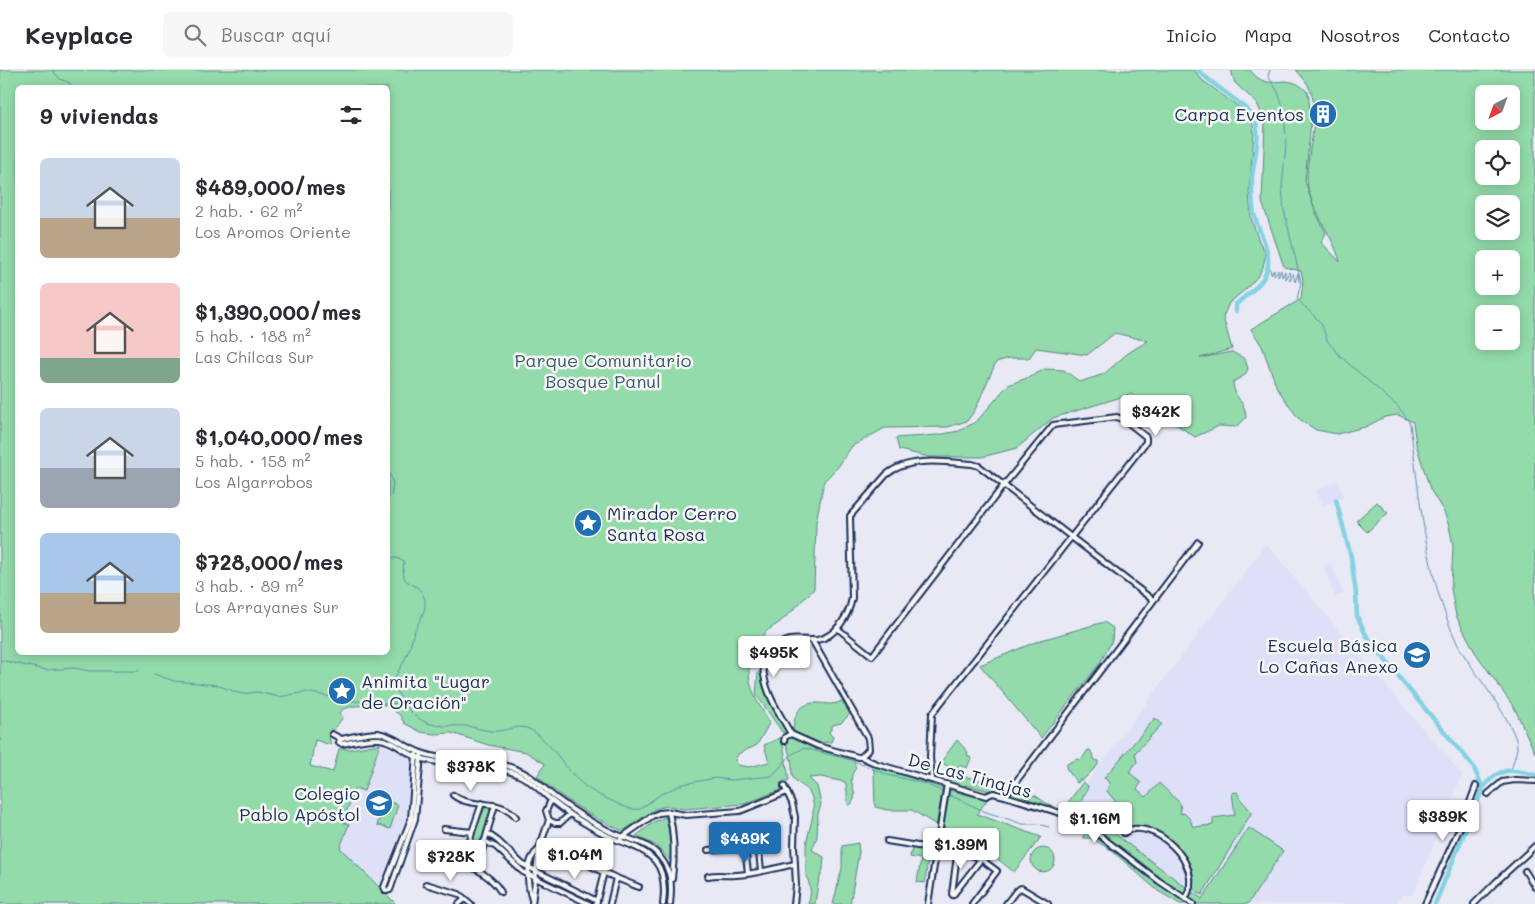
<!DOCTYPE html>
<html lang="es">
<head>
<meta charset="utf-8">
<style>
	:root { --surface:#fff; --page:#f7f7f7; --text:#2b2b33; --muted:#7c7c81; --line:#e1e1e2; --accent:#1f6fb2 }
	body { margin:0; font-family:Mali,sans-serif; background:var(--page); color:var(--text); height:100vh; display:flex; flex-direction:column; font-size:19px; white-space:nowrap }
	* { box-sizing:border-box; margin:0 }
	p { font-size:16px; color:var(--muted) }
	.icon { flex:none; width:28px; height:28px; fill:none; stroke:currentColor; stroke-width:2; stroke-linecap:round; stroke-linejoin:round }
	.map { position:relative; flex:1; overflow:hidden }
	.details { position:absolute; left:15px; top:15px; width:375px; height:570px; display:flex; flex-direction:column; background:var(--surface); border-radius:8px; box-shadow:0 2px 12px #0003 }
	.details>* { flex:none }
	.needle { width:32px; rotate:221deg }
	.fabs { position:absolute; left:1475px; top:15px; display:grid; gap:10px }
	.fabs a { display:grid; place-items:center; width:45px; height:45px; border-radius:8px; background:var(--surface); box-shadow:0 2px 12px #0003; font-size:25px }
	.price { position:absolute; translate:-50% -42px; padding:0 11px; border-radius:5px; background:#fff; color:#222; font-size:16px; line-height:32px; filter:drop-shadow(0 1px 2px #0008) }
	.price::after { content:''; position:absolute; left:50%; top:30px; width:15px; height:11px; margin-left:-8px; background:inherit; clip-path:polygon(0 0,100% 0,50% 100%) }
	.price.current { background:var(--accent); color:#fff }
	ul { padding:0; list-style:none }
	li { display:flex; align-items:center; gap:15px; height:125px; padding:0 25px }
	li span { display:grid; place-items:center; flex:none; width:140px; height:100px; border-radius:8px; color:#555 }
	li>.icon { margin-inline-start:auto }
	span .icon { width:60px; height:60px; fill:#fffc; stroke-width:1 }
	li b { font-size:21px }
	h2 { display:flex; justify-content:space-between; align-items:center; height:60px; padding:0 25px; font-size:21px }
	header { display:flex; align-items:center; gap:30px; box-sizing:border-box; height:70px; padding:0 25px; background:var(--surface); border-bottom:1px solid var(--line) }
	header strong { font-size:24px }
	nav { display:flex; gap:28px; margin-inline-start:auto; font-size:18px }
	.search { width:350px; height:45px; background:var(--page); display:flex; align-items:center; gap:12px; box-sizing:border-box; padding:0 18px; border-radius:8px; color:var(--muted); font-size:19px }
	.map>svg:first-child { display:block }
</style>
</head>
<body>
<header>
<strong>Keyplace</strong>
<div class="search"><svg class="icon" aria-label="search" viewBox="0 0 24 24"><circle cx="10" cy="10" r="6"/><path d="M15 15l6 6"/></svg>Buscar aquí</div>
<nav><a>Inicio</a><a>Mapa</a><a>Nosotros</a><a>Contacto</a></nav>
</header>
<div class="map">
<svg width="1535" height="834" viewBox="0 0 1535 834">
	<rect width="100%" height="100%" fill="#e8e9f5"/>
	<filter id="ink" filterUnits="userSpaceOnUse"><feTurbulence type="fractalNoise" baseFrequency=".02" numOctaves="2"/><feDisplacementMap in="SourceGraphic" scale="10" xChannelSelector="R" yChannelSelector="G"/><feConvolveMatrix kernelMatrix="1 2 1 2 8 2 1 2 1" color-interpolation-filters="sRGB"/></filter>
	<g filter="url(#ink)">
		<g fill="#dee0f7">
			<polygon points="1337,411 1344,427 1323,436 1316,420"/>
			<polygon points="1266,474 1462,705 1413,825 1402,825 1396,834 1203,834 1069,736"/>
			<polygon points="1331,493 1343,524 1335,527 1323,496"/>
			<polygon points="380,674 413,689 407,746 379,817 340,778 349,755 343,752 355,717 364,720"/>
		</g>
		<g fill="#93dbaa" stroke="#578584" fill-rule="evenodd">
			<path d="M0,0H1194L1202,10L1243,40L1252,49L1254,63L1249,122L1251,148L1259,171L1265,182V188L1263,197L1259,205L1246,219L1229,233L1223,247L1232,279L1200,288L1232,282L1245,289L1248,299L1245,305L1233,312C1234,331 1246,330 1246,348L1236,357L1219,356L1195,367L1131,324L1053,348L1017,378L982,387H929L899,380L896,368L937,365L959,361L977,351L1008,315L1032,306L1045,299L1064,300L1080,312L1104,304L1128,283L1148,271L1115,263L1087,285L1036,278L1029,288H1010L996,292L975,340L967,351L948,357L885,358L852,376L838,397L824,411L816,452L814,519C803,529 792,542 780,552C775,556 769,558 765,563C737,594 750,623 770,652L757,675L738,684L735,690L738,695L749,697L769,692L764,675L782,667L789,710L780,713L783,719L744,734L685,739L667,736L655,739L623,761C591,747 563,729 537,706L545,694L526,682L488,675L452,663L434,664L421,662L404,653L400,645L386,635L354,636L343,639L340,643L343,647L329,667L331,675L315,670L310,696L333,702L339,679H350L380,674L364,721L355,718L343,752L349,754L340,778L396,834H0ZM18,18H388V582H18Z"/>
			<path d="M1231,0H1250C1268,22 1276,6 1295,13C1299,14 1304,19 1308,22L1311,52L1305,111L1315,141L1326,163L1321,172L1340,192C1333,164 1309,139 1307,110C1306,80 1323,44 1308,15C1305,9 1300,5 1296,0H1535V683L1515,639L1475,582L1456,546L1451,519L1453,475L1449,456L1444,442L1430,419L1416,374L1413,352L1398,345L1385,347L1365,357L1337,364L1316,360L1298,348L1277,318L1262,276L1251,259L1301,229L1303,210L1301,201L1284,197L1262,132L1265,52L1257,33L1235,13ZM1484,24H1511V51H1484ZM1484,79H1511V106H1484ZM1484,134H1511V161H1484ZM1484,189H1511V216H1484ZM1484,244H1511V271H1484Z"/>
			<polygon points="1377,432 1388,443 1367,462 1356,451"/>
			<polygon points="1104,552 1113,558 1112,571 1100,593 1041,668 980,595 1038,571"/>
			<polygon points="763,599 770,627 787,652 790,659 785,663 782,662 756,624 758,603"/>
			<path d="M842,631L850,644L841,653L833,655L829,663L833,667L831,672L817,673L794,663C792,649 798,634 814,633C825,632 829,637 842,631Z"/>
			<path d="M1155,648L1162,654L1135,683L1137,692L1129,702L1141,713L1137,719L1146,727L1159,713L1180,733L1181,744L1184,743L1190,749L1193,757L1213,755V748L1235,745L1232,723L1237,722L1241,730L1252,742L1202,825L1193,819C1199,790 1171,766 1147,759C1137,756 1126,755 1118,762L1109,755L1122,740L1107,721L1110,713L1104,708Z"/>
			<path d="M791,665L850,687L854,692L856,698C855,699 852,704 852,705C849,716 861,726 849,736C845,730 849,720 845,712L821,707L809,708L817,716L821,734L818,744L817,767L812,780L824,787L823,799L818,814L815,834H808C814,818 807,814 806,800C806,793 806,784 806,777C807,762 817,743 812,728C809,716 799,716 794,709C791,705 792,699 792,694C791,685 785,677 787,668Z"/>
			<polygon points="957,670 968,682 967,685 971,688 967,698 959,695 956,702 941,692"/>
			<polygon points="1088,680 1090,680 1095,690 1098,691 1098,695 1083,710 1079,710 1078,713 1075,712 1075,710 1066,698 1067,694 1077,689 1081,690"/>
			<polygon points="872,696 943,718 936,756 933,753 912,740 887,740 875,737 874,702"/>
			<path d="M954,706L975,708L1010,721L1017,720L1036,726L1046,733L1055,737L1058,743L1070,744L1064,738L1083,712L1088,716C1087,723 1082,725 1081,735L1124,771L1202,829L1249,758L1283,781L1248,834H1180L1158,821L1111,780L1091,768H1083V766L1086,762L1085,760L1073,758L1069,753H1063L1060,747L1001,727L998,723L966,715L960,719L952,717L949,712Z"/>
			<polygon points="949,720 987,730 977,744 1041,767 1014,802 985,779 985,776 941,769"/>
			<polygon points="385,730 398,735 390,759 377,755"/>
			<path d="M488,737L490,741L476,792L473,793L471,791C469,774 477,754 485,738Z"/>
			<polygon points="666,747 671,774 670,790 655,775 636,766 654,752"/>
			<polygon points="858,773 859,782 850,834 833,834 842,798 842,776"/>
			<circle cx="1043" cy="790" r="12"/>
			<polygon points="912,778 929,780 925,813 917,812 921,789 910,787"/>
		</g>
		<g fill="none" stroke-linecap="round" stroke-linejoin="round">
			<g stroke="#5a91ad" stroke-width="1">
				<polyline points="52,0 60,9 70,13 72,18"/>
				<path d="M1270,0L1268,6L1278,22L1284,40L1286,74L1282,118L1284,140L1301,212L1297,229L1321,253L1328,272L1340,286L1397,336L1404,344L1410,354C1420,429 1425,504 1457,573C1468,596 1519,656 1517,678C1516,685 1513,693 1511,700"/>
				<polyline points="1270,198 1271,204 1274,200 1274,205 1278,200 1278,206 1281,200 1282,207 1285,201 1285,209 1289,202 1290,210 1293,203 1295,212 1298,203 1299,212"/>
				<polyline points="388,399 393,414 391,426 388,429"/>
				<path d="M388,488H397L404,492C400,520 413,507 423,525C429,537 421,547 416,558C412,564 412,573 409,580C405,591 398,601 393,611C400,631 413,652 436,655C446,657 456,655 466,656C476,657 486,662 496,661C506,661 516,655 526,658C544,663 563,695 577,709C587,719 598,725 612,731C620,735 631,741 640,739L661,724L683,714L716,708L731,710L772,706L792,684L804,678L851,690L888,705L926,714L986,742L1008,749L1022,754H1038L1049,757"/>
				<polyline points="0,590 46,600 74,598 90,601 139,601"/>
				<polyline points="154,604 174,611 217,615 241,624 258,622 279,627 306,622 353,631 391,634 401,632"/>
			</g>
			<g stroke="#84d2e1" stroke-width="4.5">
				<path d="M1198,0C1210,14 1249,36 1255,50C1261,65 1254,91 1252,107C1252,117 1252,128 1253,138C1255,158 1273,179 1267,200C1263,214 1247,225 1236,234V241"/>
				<polyline points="1336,430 1351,487 1356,524 1357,546 1366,565 1401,610 1473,696 1483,718"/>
				<path d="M1435,834L1483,718C1499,696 1511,699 1535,705"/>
			</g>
			<defs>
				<g id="minor">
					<polyline points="837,558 872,586 1004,415 1053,355 1117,347 1126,351 1146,367 1146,372 932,644 930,687 932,710"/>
					<polyline points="332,664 341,669"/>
					<path d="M791,664C781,646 767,626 764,605C761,591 777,573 790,570C799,568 808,571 817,570C836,567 849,545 852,528L850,446L886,405C907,386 946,392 972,394L979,396L1153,530"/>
					<polyline points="784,671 785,667 791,664 818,676 858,687 861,687 869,679 868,668 812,570"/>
					<path d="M339,672L341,669C352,667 366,663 378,663C393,665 405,677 419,682C449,694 486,687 516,699C532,705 543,718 556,728C572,740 589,751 607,760C625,770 647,770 660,787C672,801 672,817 670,834"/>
					<path d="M339,672L342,674C354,672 367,668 379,669C393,670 404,682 417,687C448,698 483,692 514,703C529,708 539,720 551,730C568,744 588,756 608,766C624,774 643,777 655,791C665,803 665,819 663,834"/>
					<polyline points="861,687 877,694 986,726 993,723 1005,726 1077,748 1159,811 1193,834"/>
					<polyline points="784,716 792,733 795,747 794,776 796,815 794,834"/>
					<polyline points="1488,724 1502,712 1515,710 1535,711"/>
					<path d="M453,725C472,740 500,727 516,747"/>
					<polyline points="1005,726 1198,472"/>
					<polyline points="551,730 546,741 549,750 555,753 560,753 570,744"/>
					<path d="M669,742C674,764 675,787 672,809"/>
					<polyline points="444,759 472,762"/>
					<polyline points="487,763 498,771 522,794 597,831"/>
					<path d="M1124,763C1149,744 1208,794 1185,829"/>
					<polyline points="621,768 652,746 659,743 669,742 686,745 740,741 787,722"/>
					<polyline points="484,771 496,777 523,802 589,834"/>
					<polyline points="887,771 936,779"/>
					<polyline points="745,777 748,803"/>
					<polyline points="708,780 755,776 759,782 761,801"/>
					<path d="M570,782C589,798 616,808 639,817"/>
					<path d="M434,788C456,785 490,803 501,822"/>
					<polyline points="465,794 472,762 482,733"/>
					<polyline points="477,798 495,735"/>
					<polyline points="1525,801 1535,817"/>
					<path d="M708,806C718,804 726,806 736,805C756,804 775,798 795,794"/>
					<polyline points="426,814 459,824 471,834"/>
					<polyline points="386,821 384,817 411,749 416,685"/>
					<polyline points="386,821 390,820 415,749 421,686"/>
					<polyline points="953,825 952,824 957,785 962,782 981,789 997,801 972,834"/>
					<polyline points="953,825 981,789"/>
					<path d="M532,830C527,814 524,791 539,779"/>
					<polyline points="459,834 465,829"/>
					<polyline points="532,834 539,779 549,750"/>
					<polyline points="596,834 604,802"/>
					<polyline points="610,834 616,808"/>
					<polyline points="928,834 947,714"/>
					<polyline points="1006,834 1016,821 1021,818 1048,834"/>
					<polyline points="1425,834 1463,751 1476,716"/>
					<polyline points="1474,834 1496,812 1535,776"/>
				</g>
			</defs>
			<use href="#minor" stroke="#1b2f5e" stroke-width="8"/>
			<use href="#minor" stroke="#f6f6f2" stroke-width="4"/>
		</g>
	</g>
	<defs>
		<symbol id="building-disc" viewBox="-11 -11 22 22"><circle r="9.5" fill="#1f6fb2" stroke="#f6f6f2"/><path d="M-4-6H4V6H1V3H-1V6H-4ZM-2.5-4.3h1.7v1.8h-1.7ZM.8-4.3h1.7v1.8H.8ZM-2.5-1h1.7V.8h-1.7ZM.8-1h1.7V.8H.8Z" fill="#fff"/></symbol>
		<symbol id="sight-disc" viewBox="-11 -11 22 22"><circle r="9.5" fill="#1f6fb2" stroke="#f6f6f2"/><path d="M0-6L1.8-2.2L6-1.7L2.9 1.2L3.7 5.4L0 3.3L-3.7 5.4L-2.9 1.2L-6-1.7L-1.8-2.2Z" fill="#fff"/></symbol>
		<symbol id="school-disc" viewBox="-11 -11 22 22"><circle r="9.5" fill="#1f6fb2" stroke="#f6f6f2"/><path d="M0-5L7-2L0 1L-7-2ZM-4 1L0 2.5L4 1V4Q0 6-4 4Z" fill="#fff"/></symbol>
	</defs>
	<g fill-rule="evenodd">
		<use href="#building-disc" x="1307" y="28" width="32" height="32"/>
		<use href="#sight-disc" x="572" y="437" width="32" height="32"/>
		<use href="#school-disc" x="1401" y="569" width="32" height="32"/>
		<use href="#sight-disc" x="326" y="605" width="32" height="32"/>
		<use href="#school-disc" x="363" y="717" width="32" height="32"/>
	</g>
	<g text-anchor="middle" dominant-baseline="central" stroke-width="5" stroke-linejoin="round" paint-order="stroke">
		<g font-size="18" fill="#1b2f5e" stroke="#f6f6f2" text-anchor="end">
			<text x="1304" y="44">Carpa Eventos</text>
			<text x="607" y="443" text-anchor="start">Mirador Cerro<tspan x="607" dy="21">Santa Rosa</tspan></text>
			<text x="1398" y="575">Escuela Básica<tspan x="1398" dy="21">Lo Cañas Anexo</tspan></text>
			<text x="361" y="611" text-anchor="start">Animita "Lugar<tspan x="361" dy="21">de Oración"</tspan></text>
			<text x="360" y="723">Colegio<tspan x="360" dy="21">Pablo Apóstol</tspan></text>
		</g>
		<g font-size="18" fill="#395a71" stroke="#f6f6f2">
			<text x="603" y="290">Parque Comunitario<tspan x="603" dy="21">Bosque Panul</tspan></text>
		</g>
		<g font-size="18" fill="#1b2f5e" stroke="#f6f6f2">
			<text transform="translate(970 705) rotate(15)">De Las Tinajas</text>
		</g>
	</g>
</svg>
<div class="fabs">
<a><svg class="needle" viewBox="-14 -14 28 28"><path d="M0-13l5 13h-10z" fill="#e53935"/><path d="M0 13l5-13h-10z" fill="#7c7c81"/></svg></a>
<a><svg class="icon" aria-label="locate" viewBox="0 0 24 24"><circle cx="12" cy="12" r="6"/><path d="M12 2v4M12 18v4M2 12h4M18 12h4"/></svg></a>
<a><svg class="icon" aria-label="layers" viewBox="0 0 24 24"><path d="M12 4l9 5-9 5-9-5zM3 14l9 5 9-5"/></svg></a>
<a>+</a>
<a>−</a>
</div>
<b class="price" style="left:1156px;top:367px">$342K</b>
<b class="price" style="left:774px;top:608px">$495K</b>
<b class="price" style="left:471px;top:722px">$378K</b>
<b class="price" style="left:1443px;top:772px">$389K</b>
<b class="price" style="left:1095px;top:774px">$1.16M</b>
<b class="price current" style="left:745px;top:794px">$489K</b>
<b class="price" style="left:961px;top:800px">$1.39M</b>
<b class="price" style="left:575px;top:810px">$1.04M</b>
<b class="price" style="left:451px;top:812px">$728K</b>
<section class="details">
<h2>9 viviendas<svg class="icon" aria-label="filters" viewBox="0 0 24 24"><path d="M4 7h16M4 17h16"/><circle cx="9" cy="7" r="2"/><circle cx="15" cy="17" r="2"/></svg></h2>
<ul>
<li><span style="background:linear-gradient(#c9d6e8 60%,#b9a48a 0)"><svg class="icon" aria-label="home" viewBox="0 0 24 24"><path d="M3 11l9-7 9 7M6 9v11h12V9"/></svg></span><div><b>$489,000/mes</b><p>2 hab. · 62 m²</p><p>Los Aromos Oriente</p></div></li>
<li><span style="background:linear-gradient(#f6c9c9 75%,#7fa58c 0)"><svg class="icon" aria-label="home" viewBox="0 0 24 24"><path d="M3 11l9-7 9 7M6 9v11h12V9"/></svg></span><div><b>$1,390,000/mes</b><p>5 hab. · 188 m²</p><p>Las Chilcas Sur</p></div></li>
<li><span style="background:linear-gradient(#c9d6e8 60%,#9aa5b1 0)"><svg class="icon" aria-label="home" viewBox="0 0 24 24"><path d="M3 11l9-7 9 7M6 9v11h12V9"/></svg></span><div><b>$1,040,000/mes</b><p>5 hab. · 158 m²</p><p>Los Algarrobos</p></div></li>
<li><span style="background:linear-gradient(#a9c7e8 60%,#b9a48a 0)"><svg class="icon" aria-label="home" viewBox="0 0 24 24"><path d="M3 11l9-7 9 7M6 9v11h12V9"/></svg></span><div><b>$728,000/mes</b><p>3 hab. · 89 m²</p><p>Los Arrayanes Sur</p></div></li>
</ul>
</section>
</div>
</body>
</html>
